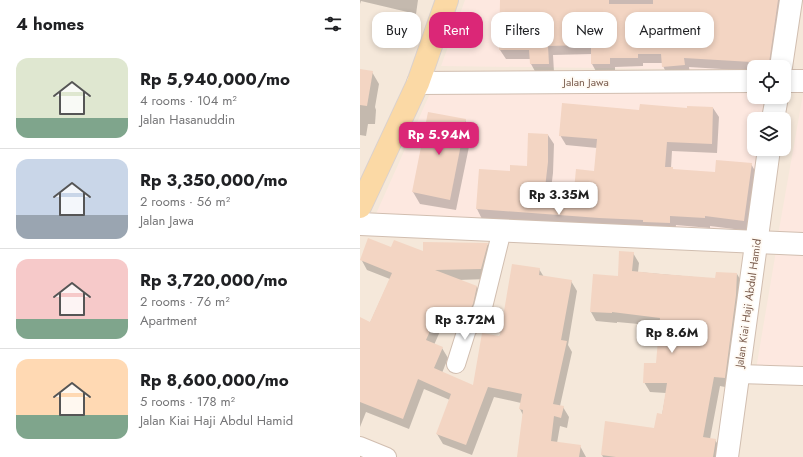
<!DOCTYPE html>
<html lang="en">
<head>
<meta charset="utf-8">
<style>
	:root { --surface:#fff; --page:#f2f2f2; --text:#202124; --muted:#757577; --line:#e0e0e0; --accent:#db2777 }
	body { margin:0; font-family:Jost,sans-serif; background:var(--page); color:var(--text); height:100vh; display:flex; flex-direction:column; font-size:15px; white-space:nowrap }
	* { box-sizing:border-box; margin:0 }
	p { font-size:13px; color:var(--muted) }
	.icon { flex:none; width:22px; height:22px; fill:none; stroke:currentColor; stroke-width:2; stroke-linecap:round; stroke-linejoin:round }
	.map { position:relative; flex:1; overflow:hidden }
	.details { display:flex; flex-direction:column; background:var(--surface); width:360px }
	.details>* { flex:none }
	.guide { position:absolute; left:12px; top:12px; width:371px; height:36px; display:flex; gap:8px }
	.fabs { position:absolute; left:387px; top:60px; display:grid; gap:8px }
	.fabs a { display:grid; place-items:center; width:44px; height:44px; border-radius:8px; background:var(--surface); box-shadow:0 2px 6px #0003; font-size:20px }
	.price { position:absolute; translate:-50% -34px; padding:0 9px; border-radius:8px; background:#fff; color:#222; font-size:13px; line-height:26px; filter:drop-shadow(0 1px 2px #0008) }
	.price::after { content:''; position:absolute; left:50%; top:24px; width:12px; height:9px; margin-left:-6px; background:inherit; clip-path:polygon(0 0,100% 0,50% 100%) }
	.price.current { background:var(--accent); color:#fff }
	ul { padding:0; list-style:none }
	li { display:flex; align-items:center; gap:12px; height:100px; padding:0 16px }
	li+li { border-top:1px solid var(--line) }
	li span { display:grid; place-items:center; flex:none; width:112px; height:80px; border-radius:12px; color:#555 }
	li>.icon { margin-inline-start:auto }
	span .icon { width:48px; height:48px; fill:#fffc; stroke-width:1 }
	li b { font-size:17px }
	h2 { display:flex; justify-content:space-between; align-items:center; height:48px; padding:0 16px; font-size:17px }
	.pill { padding:0 14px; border-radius:12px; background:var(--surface); box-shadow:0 2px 6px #0003; font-size:14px; line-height:36px }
	.pill.current { background:var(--accent); color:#fff }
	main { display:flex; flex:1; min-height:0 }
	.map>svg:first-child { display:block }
</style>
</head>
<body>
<main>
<section class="details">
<h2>4 homes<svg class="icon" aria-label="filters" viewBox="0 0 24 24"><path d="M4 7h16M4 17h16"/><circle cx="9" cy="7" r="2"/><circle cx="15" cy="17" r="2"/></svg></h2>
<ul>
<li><span style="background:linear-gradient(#dfe7d0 75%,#7fa58c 0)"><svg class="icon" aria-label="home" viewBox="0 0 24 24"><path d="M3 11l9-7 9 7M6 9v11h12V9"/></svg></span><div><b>Rp 5,940,000/mo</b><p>4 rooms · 104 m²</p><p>Jalan Hasanuddin</p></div></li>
<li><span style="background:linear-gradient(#c9d6e8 70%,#9aa5b1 0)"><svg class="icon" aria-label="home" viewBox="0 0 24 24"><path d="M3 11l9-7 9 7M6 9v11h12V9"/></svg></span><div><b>Rp 3,350,000/mo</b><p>2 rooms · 56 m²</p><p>Jalan Jawa</p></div></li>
<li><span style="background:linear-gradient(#f6c9c9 75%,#7fa58c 0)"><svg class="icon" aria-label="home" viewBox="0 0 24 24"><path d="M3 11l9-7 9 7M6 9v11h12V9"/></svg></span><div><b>Rp 3,720,000/mo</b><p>2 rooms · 76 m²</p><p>Apartment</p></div></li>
<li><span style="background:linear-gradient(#ffd9b3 70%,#7fa58c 0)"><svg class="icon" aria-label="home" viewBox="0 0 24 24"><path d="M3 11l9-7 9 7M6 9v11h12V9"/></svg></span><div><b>Rp 8,600,000/mo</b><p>5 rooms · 178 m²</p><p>Jalan Kiai Haji Abdul Hamid</p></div></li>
</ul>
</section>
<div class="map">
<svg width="443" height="457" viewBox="0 0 443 457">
	<rect width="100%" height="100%" fill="#fdf6ec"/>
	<path fill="#f5e8da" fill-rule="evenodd" d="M0,0H443V457H0ZM394,67H424V97H394ZM394,119H424V149H394Z"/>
	<g fill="#fde8e0">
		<polygon points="105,0 436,0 424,67 394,67 394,70 81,66"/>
		<polygon points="72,89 394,90 394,97 424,97 421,119 394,119 394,149 416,149 403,236 15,216"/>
		<polygon points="443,94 443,236 418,235"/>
		<polygon points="416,251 443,252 443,370 396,369"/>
	</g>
	<g fill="#0003">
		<polygon points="0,0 58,0 56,14 1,1 0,4"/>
		<polygon points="141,0 428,0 415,67 394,67 394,71 329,67 330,74 308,76 303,66 303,63 283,63 283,66 255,67 255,73 237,73 232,64 232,54 193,55 194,72 176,73 171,64 170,59 146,59 140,50"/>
		<polygon points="0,70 12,72 19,84 15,107 16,110 15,124 8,124 6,136 0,135"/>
		<polygon points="353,108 359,117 357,153 312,151 311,168 314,170 356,173 391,164 397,174 390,231 350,226 350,228 316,225 315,233 122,219 117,209 120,170 151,172 168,167 188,135 194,144 193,173 191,189 215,191 235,172 237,148 206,145 200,135 280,111"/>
		<polygon points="105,120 112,132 96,210 60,204 53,192"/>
		<polygon points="127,244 133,254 127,279 98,280 117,287 123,297 108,329 85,320 74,345 82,348 88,358 82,373 113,387 139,337 179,269 184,277 211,281 217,291 208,345 212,352 200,406 203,407 209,417 207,428 200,426 197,443 220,446 226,457 158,457 163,415 160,409 161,403 134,397 112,455 83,444 77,434 90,400 64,389 49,429 6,412 0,427 0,319 10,323 30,279 7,270 1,259 32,248 64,253"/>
		<polygon points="273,253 279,263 278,272 356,279 377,274 383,284 370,388 360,386 350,439 355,440 361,449 360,457 243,457 242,455 295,429 302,415 306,393 290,392 284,382 297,364 300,326 257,322 257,323 236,321 231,312 259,277"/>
	</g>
	<g fill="#f3d5c3">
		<polygon points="140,0 249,0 249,4 293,4 293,0 418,0 409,63 324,58 325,65 302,67 301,54 278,54 278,58 250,58 250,64 231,64 231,45 188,46 189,64 170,64 169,50 139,50"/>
		<polygon points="0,69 13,71 7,106 0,105"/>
		<polygon points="202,103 279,110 280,104 327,108 327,106 353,107 352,144 307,142 305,167 313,167 313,169 355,172 356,160 392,163 384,221 345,216 345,218 310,216 310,223 283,222 283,220 239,218 116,209 119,169 150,171 150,165 167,166 168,133 188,134 188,162 185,188 214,190 216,169 234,171 237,139 199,136"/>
		<polygon points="68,112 106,119 90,200 52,192"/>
		<polygon points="8,238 31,247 34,240 63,251 63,242 128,243 121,269 75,270 117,286 113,304 109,312 102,320 79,311 66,340 83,347 74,368 113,385 122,333 139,336 140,335 152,264 180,268 179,275 212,280 201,340 207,341 193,404 204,406 201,418 194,416 191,441 221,445 219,457 157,457 163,410 159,409 162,394 128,387 106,445 76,434 91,394 58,379 43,419 0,402 0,317 10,322 32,273 0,260"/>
		<polygon points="259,251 274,252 272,271 302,274 355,278 356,272 377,273 376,295 365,378 354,377 343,437 356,439 353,457 256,457 241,455 245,421 294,428 297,413 302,414 307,383 283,383 284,363 296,363 300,318 252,312 252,313 230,312 233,274 258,276"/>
	</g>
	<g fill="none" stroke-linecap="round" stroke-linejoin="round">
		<defs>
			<g id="minor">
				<polyline points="96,364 107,329 118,318 123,307 142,230"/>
				<polyline points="378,374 443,376"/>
				<polyline points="0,446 27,457"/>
			</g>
			<g id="tertiary">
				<polyline points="421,67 431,0"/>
				<polyline points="424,81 443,81"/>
				<polyline points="58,83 394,81"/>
				<polyline points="413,119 417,97"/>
				<polyline points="0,224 443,244"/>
				<polyline points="367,457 409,149"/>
			</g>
			<polyline id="primary" points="0,207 58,83 87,0"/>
		</defs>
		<use href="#minor" stroke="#d1beb0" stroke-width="20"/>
		<use href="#tertiary" stroke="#d1beb0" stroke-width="24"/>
		<use href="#primary" stroke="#dad1cd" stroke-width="24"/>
		<use href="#minor" stroke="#fff" stroke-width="18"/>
		<use href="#tertiary" stroke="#fff" stroke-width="22"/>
		<use href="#primary" stroke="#fbd9a5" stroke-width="22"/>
	</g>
	<g text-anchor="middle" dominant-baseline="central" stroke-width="3.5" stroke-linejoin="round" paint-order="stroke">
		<g font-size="11" fill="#7a5c4d" stroke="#fffaf3">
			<text x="226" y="82">Jalan Jawa</text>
			<text transform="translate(388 303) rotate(-82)">Jalan Kiai Haji Abdul Hamid</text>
		</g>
	</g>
</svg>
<div class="fabs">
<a><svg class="icon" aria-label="locate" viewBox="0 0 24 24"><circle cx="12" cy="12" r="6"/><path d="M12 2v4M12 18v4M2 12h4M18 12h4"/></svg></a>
<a><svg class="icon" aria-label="layers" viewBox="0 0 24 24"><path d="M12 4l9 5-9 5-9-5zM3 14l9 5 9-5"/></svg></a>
</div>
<b class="price current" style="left:79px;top:156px">Rp 5.94M</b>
<b class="price" style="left:199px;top:216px">Rp 3.35M</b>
<b class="price" style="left:105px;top:341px">Rp 3.72M</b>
<b class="price" style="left:312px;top:354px">Rp 8.6M</b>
<div class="guide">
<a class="pill">Buy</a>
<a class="pill current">Rent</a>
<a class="pill">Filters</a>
<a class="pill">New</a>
<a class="pill">Apartment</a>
</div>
</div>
</main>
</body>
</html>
